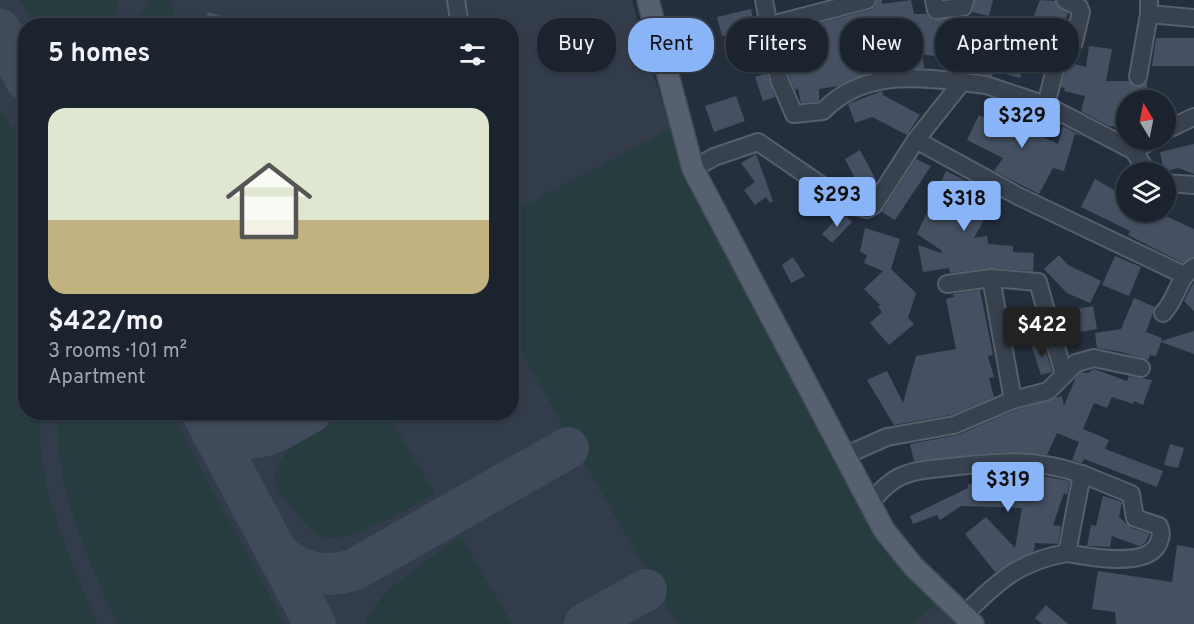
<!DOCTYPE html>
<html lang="en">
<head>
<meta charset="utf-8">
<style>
	:root { --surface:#1b232e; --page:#242b36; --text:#f1f3f6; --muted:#a0a4aa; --line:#39404a; --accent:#8ab4f8 }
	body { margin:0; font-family:Overpass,sans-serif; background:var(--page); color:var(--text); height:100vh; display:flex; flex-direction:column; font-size:22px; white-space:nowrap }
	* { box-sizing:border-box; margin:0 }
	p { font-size:20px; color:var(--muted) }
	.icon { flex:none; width:33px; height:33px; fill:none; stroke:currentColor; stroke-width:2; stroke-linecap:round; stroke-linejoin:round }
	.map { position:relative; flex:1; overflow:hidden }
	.panel { position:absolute; left:18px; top:18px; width:501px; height:402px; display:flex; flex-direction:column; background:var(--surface); border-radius:24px; box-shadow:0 2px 4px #0004,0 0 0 2px var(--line) }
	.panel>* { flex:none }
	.top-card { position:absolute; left:537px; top:18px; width:567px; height:54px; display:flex; gap:12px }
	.needle { width:39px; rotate:350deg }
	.tools { position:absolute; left:1116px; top:90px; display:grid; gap:12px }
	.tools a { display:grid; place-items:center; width:60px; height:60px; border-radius:50%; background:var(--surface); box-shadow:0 2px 4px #0004,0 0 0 2px var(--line); font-size:30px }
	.price { position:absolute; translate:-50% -51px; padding:0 14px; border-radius:6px; background:var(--accent); color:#111; font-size:20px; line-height:39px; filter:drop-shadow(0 2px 3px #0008) }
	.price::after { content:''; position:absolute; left:50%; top:36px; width:18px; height:14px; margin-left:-9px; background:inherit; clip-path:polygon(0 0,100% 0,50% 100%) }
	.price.on { background:#222; color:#fff }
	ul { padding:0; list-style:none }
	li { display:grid; align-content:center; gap:12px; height:318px; padding:0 30px }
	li+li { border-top:2px solid var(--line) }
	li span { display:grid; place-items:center; height:186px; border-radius:18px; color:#555 }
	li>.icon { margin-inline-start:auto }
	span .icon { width:108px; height:108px; fill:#fffc; stroke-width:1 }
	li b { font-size:26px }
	h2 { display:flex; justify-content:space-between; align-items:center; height:72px; padding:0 30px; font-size:26px }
	.pill { padding:0 21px; border-radius:24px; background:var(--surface); box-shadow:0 2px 4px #0004,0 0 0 2px var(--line); font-size:21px; line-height:54px }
	.pill.on { background:var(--accent); color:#111 }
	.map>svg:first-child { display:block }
</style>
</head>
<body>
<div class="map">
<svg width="1194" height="624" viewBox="0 0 1194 624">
	<rect width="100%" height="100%" fill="#242f3e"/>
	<path fill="#323c4b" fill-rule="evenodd" d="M0,0H632L648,58L692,192L834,455L959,624H0ZM26,26H512V412H26Z"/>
	<g fill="#263c3f">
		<polygon points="20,0 118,0 113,25 36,26"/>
		<polygon points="149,0 171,0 174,14 170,25 136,25"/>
		<path d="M0,112L5,116L25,150L26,412L40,413C36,488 70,556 97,624H0Z"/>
		<polygon points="671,129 692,192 808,411 834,455 938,603 912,624 677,624 512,336 512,212"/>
		<path d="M340,412L387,413L435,494C411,508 362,535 334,538C318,539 308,528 300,517C292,507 279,496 276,484C267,456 320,424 340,412Z"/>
		<path d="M57,413H171L285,624H117C86,553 56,492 57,413Z"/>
		<path d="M461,537L512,624H366C371,596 436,553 461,537Z"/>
	</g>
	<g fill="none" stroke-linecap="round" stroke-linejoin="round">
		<g stroke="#3f4a5a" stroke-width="42">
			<polyline points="0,30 26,80"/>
			<polyline points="202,412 315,624"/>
			<path d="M212,432C261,445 269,435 311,412"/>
			<path d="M277,553C300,573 324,579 353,570L568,448"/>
			<polyline points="585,624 646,590"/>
		</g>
	</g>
	<g fill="#455162">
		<polygon points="877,0 882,0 882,4 911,0 914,14 926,14 933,20 972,16 967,45 1007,54 1009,47 1028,53 1020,78 993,70 992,76 968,72 970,62 922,54 924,68 868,73 838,86 819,89 819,101 801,103 798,89 795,90 789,76 785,32 870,10 875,7"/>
		<polygon points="975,0 993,0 989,16 972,12"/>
		<polygon points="1040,0 1055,1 1057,6 1068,13 1061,31 1057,30 1046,62 1031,58 1040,23 1032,20"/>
		<polygon points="751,9 755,28 722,36 717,17"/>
		<polygon points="208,12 244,22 244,26 204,26"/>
		<polygon points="1156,38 1194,38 1194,66 1152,66"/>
		<polygon points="1089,46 1112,49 1106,81 1129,81 1137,87 1147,82 1147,100 1126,100 1126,128 1109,126 1081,111 1085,96 1064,91 1065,88 1061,87 1067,62 1086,67"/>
		<polygon points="767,73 775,97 763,101 755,77"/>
		<polygon points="882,91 883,95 920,115 907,135 872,117 855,123 848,104"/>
		<polygon points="736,96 745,121 714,132 705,106"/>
		<polygon points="1010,104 1026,109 1020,126 1058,144 1063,126 1082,136 1075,134 1064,171 1053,168 1039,194 994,171 1003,158 967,140 979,115 999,124 1004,115 1006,116"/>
		<polygon points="1194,144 1194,174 1178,168 1164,172 1160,152"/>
		<polygon points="860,150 876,180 860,188 845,159"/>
		<polygon points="756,154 773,201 770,203 766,197 755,205 744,190 755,182 741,163"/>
		<polygon points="916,159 931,166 895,220 882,212"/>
		<polygon points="946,171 997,196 974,238 987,236 988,244 1013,246 1013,252 1034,253 1033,271 992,268 950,273 949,268 923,272 918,245 941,253 942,251 917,234"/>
		<polygon points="1095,179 1126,197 1126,212 1157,212 1194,229 1194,257 1183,263 1128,235 1130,231 1081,207"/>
		<polygon points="842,213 852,222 832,243 822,234"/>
		<polygon points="865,228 900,239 891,269 916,293 908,318 914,324 889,345 870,323 882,312 878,307 880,305 864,289 883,271 864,263 867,255 860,252"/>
		<polygon points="1059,255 1068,265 1101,281 1090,303 1067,293 1044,269"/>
		<polygon points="1115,256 1141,267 1129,296 1102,285"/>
		<polygon points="793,257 805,276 791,283 782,265"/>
		<polygon points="1194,282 1194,311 1184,301"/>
		<polygon points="980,290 993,355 988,356 994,377 989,378 994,397 951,415 894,425 867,380 887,371 903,403 916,356 956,349 946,299 954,297 953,294"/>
		<polygon points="1134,298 1155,307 1146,332 1162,338 1161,341 1194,331 1194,354 1161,342 1156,356 1150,355 1148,360 1121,352 1097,348 1095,333 1121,329"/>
		<polygon points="1093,306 1097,329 1065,335 1061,312"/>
		<polygon points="1043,341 1052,372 1041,375 1031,344"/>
		<polygon points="1094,369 1127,381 1129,376 1152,380 1143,405 1134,401 1133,404 1112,397 1107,408 1094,403 1083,429 1109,440 1105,449 1163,471 1157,487 1084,459 1082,463 1072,460 1079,442 1057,433 1047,455 1000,452 914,461 910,444 958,435 1016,410 1062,396 1064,406 1076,377 1081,372 1088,373"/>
		<polygon points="1170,444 1184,448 1178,468 1164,465"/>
		<polygon points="1001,473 1031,474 1070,481 1067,495 1064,493 1053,525 1061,526 1058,544 1035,543 1034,551 995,572 965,534 986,517 1015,548 1022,508 961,506 940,520 937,515 913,524 910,516 968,488 968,484 975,485 976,475"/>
		<polygon points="1103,496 1122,502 1119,517 1131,528 1150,534 1145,543 1139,546 1112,536 1110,547 1087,546 1091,525 1096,526"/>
		<polygon points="1177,545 1194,548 1194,624 1116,624 1115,612 1092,609 1098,571 1172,582"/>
		<polygon points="1046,605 1068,624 1042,624 1035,618"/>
	</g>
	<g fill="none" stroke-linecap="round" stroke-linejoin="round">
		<defs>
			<g id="minor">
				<polyline points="456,0 460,26"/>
				<path d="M764,0L779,79L794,114L823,111C861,72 911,76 962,82"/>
				<polyline points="934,0 936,10 963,7 965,0"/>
				<polyline points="1149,0 1149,14 1194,18"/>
				<polyline points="767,26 867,0"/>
				<polyline points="1138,77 1149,14"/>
				<polyline points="1046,105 1060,49 1064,43 1074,42 1081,12 1079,7 1065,0"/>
				<polyline points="1166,130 1194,117"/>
				<polyline points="916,140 1018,196 1184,275"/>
				<polyline points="1134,151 1152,140"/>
				<polyline points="693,169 714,157 758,142 849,204 867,209 874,205 916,140 962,82 986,85 1046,105 1134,151 1147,172"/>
				<polyline points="1166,183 1194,185"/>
				<polyline points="991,278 1013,400"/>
				<polyline points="947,284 991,278 1038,282 1064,375"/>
				<path d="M1163,313C1177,299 1177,279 1194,267"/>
				<polyline points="844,456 887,437 954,425 1013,400 1048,391 1076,363 1094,358 1141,368"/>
				<path d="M869,504C879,493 890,480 904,475C918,469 935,469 950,467C1000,461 1033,458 1082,474"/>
				<path d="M964,615C997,582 1019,561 1067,553L1082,474L1131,494L1135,518L1159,526C1162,533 1161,537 1158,544C1147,568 1088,557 1067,553"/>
			</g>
			<polyline id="major" points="648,0 693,169 884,530 913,566 973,624"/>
		</defs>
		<use href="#minor" stroke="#565f6c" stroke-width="20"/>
		<use href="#major" stroke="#414a57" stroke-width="24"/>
		<use href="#minor" stroke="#38414e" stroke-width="16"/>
		<use href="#major" stroke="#56606e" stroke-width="21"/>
	</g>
</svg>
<div class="tools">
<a><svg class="needle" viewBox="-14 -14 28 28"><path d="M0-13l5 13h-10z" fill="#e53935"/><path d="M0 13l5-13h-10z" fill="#a0a4aa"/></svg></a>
<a><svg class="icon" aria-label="layers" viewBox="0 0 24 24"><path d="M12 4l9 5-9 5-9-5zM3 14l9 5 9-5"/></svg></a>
</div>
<b class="price" style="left:1022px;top:149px">$329</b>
<b class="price" style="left:837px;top:228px">$293</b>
<b class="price" style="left:964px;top:232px">$318</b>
<b class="price on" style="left:1042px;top:358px">$422</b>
<b class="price" style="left:1008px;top:513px">$319</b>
<div class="top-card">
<a class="pill">Buy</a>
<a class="pill on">Rent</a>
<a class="pill">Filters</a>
<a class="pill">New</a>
<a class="pill">Apartment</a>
</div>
<section class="panel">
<h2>5 homes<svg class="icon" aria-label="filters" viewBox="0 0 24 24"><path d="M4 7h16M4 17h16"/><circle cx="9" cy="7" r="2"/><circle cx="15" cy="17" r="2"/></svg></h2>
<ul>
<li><span style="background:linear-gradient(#dfe7d0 60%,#c2b280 0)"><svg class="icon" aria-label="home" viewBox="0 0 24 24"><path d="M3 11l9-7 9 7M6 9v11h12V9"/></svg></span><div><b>$422/mo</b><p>3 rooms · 101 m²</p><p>Apartment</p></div></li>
</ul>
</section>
</div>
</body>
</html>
